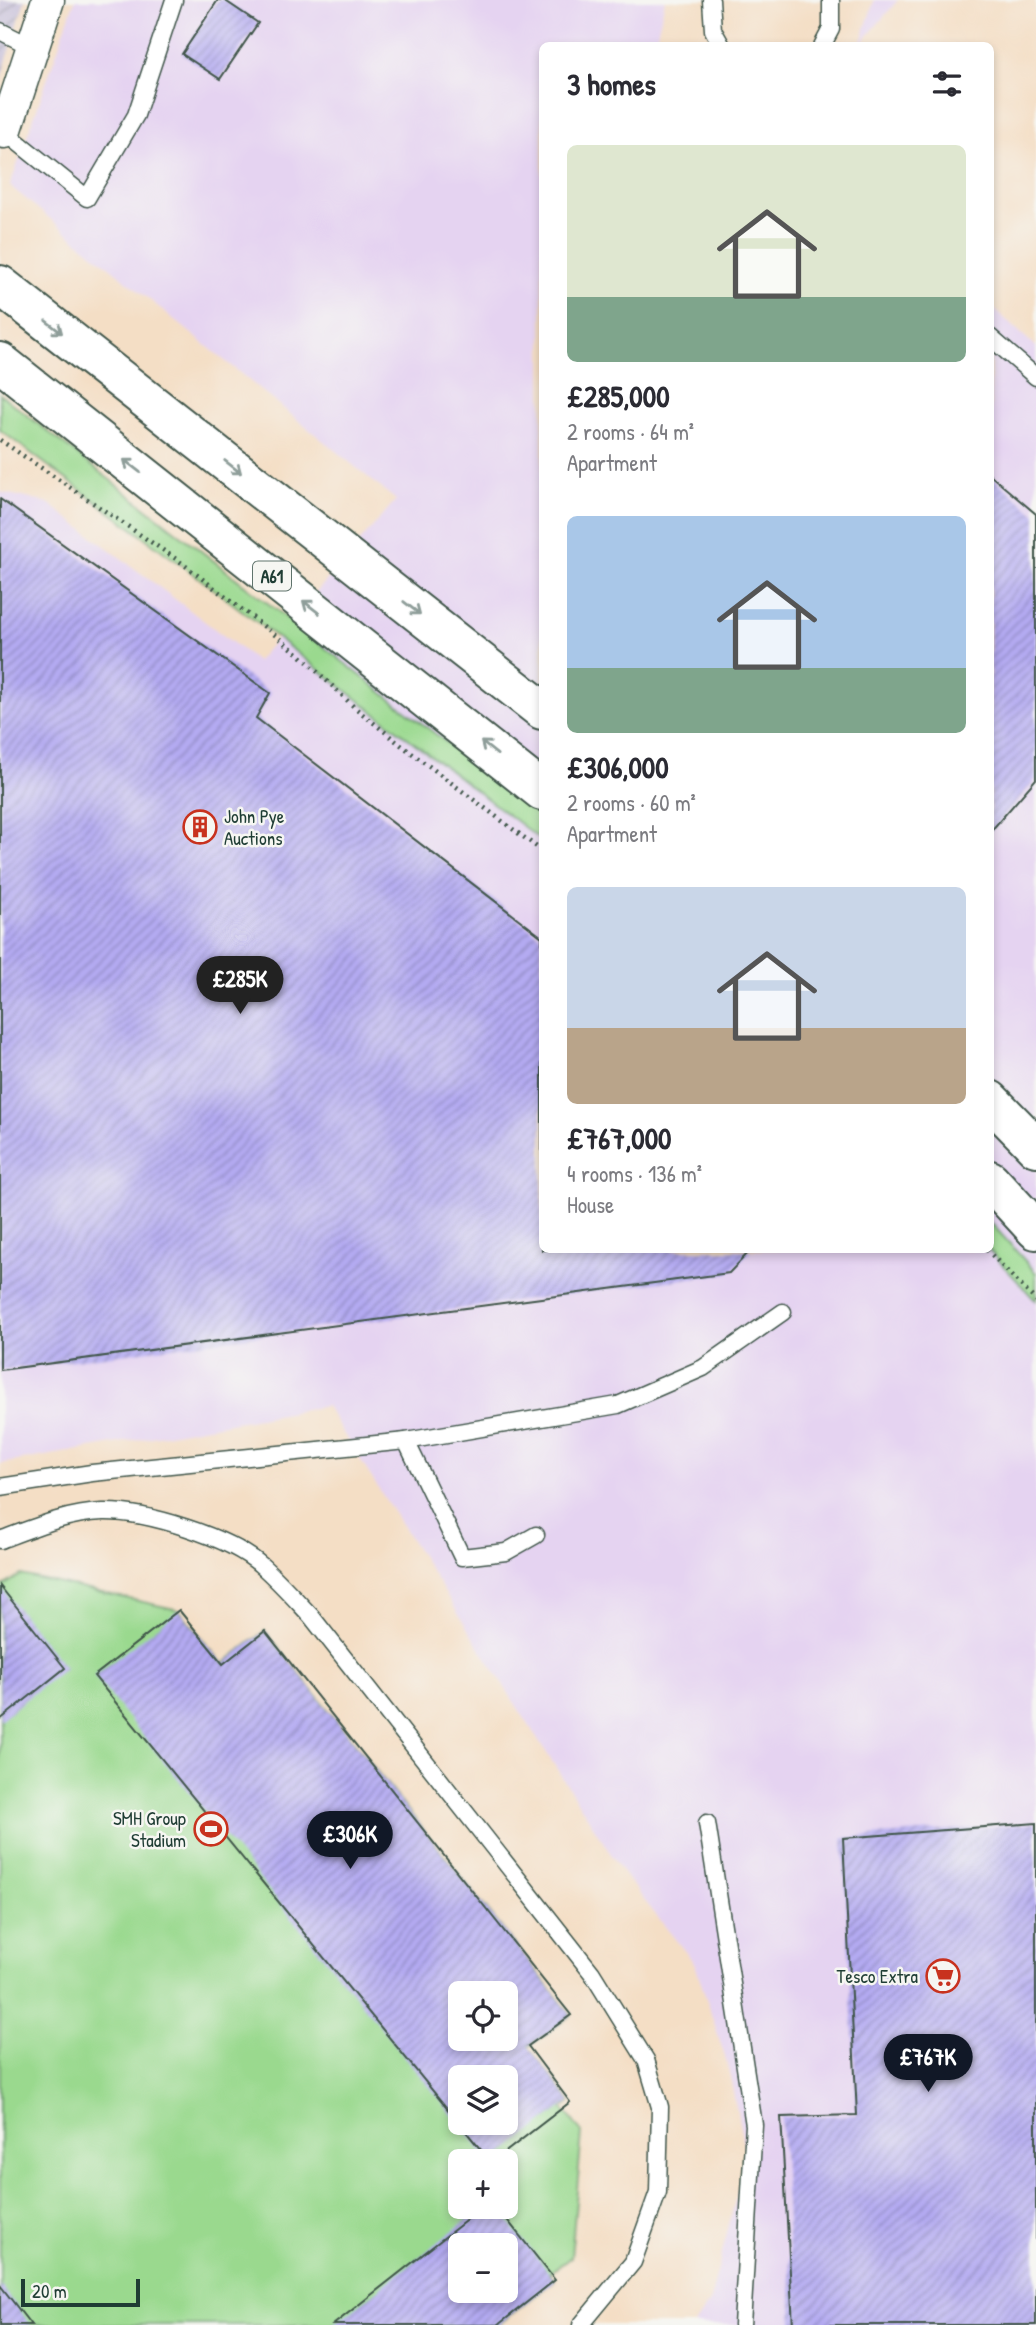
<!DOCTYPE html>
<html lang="en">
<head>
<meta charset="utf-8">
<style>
	:root { --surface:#fff; --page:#f2f2f3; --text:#2b2b33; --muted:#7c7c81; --accent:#111827 }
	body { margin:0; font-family:"Patrick Hand",sans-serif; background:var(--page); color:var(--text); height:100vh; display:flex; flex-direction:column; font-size:26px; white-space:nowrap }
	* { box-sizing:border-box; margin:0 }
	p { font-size:23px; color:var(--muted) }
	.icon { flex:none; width:38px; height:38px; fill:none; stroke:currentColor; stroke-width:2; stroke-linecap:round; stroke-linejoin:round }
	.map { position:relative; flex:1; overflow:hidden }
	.side { position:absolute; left:539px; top:42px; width:455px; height:1211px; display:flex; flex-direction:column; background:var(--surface); border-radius:10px; box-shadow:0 4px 10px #0003 }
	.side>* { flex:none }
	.controls { position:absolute; left:448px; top:1981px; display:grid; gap:14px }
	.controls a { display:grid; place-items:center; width:70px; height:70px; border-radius:10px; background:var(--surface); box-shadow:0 4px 10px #0003; font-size:35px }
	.scale { position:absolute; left:21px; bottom:18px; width:119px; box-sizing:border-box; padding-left:7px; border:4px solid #1f3d34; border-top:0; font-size:19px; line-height:24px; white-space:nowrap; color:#1f3d34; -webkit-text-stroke:5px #f6f6f2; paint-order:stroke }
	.price { position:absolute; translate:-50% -60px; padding:0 16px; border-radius:24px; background:var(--accent); color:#fff; font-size:23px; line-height:46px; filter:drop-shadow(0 2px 4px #0008) }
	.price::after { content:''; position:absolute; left:50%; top:42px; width:21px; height:16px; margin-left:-10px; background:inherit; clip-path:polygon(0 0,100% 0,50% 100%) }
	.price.selected { background:#222; color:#fff }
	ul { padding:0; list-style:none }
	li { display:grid; align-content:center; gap:14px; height:371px; padding:0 28px }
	li span { display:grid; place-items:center; height:217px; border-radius:10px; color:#555 }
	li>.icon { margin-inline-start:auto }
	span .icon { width:126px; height:126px; fill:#fffc; stroke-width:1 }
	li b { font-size:30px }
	h2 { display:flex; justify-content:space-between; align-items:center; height:84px; padding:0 28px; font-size:30px }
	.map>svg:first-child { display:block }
</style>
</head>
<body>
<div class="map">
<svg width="1036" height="2325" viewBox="0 0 1036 2325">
	<defs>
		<pattern id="industrial-furrows" width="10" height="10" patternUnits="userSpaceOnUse" patternTransform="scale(1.75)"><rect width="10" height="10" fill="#c7c0d9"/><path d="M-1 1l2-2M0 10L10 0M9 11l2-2" fill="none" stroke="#a19db1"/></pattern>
		<pattern id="building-hatch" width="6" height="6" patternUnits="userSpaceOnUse" patternTransform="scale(1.75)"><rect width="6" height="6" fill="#b4aaf2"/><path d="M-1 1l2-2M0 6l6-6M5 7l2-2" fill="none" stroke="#928cc5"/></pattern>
	</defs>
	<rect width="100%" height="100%" fill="#f6f6f2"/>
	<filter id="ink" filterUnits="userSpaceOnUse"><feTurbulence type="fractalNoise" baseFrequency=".0143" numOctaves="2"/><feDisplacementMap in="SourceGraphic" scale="14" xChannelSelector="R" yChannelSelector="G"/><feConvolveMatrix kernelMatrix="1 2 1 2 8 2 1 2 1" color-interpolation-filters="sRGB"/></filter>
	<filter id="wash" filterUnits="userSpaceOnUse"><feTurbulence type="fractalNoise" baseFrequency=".00686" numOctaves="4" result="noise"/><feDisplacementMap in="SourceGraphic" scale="28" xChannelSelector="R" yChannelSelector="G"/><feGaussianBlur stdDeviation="1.57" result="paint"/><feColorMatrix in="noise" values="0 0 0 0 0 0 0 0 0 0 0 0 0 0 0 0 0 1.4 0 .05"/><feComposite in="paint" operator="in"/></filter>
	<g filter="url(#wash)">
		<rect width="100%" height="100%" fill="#f4dec5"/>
		<g fill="#e5d3f1">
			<polygon points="75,0 665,0 657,34 662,45 542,46 542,1250 990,1250 991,306 1036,347 1036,2325 694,2325 710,2301 746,2157 728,2066 695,1964 625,1876 326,1406 0,1464 0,492 48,503 257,661 396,500 10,186"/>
			<polygon points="874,0 898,0 860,45 874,1"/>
		</g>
		<polygon fill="url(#industrial-furrows)" points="0,0 25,0 0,82"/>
		<g fill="#9ad98e" stroke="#5c8b61" stroke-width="2" fill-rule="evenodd">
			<polygon points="0,394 542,817 542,841 215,590 0,430"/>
			<polygon points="991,1223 1036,1273 1036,1301 989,1250"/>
			<path d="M21,1575L179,1610L223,1664L265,1631L571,2015L528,2047L570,2102L563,2108L582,2133L571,2257L550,2273L555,2280L498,2325H0V1588ZM460,1993H506V2039H460ZM460,2077H506V2123H460ZM460,2161H506V2207H460ZM460,2245H506V2291H460Z"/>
		</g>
		<g id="blocks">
			<g fill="url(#building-hatch)" fill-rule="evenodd">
				<polygon points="218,0 224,0 258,23 220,79 182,54"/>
				<polygon points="990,475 1036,514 1036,779 990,832"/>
				<polygon points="0,499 270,693 256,718 542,937 542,1250 751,1250 729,1273 0,1370"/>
				<polygon points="0,1586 65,1668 0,1720"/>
				<path d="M179,1610L223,1664L265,1631L571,2015L528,2046L570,2102L494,2161H490L94,1676ZM460,1993H506V2039H460ZM460,2077H506V2123H460Z"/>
				<polygon points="1036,1823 1036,2325 793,2325 781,2117 857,2115 843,1838"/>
				<path d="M483,2207H497L555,2280L498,2325H333ZM460,2245H506V2291H460Z"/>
				<polygon points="0,2285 31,2325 0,2325"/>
			</g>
		</g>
	</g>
	<g filter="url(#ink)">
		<use href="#blocks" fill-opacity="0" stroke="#3f554a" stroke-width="2"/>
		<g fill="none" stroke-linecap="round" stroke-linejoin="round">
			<defs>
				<g id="lane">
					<polyline points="711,0 713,30 722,46"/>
					<polyline points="0,31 32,47"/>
					<polyline points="822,46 831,29 831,0"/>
					<polyline points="5,132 87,198 136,115 174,0"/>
					<polyline points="990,337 1036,377"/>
					<polyline points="406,1441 462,1557 506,1552 536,1535"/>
					<polyline points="0,1487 92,1473 406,1441 618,1405 703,1368 783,1312"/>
					<path d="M0,1540C32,1528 68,1513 103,1512C146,1511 230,1537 262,1566C280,1582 295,1599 311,1616L592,1973L646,2060L660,2107L658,2192L633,2262L581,2325"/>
					<polyline points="707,1823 754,2125 742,2325"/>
				</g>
				<polyline id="street" points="5,132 48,0"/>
				<g id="highway">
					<polyline points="0,285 542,710"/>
					<polyline points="0,362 542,791"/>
					<polyline points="990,1100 1036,1147"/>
					<polyline points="990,1180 1036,1230"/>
				</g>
			</defs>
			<use href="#lane" stroke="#3f554a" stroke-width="19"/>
			<use href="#street" stroke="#3f554a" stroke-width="35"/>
			<use href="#highway" stroke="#3f554a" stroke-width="42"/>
			<g stroke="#3f554a" stroke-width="4.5" stroke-dasharray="2 5" stroke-linecap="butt">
				<polyline points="0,440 182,563 298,653 354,707 401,745 542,851"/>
				<polyline points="987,1250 1036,1301"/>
			</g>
			<use href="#lane" stroke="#fff" stroke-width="16"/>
			<use href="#street" stroke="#fff" stroke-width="32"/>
			<use href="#highway" stroke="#fff" stroke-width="38"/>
		</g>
		<defs><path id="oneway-shaft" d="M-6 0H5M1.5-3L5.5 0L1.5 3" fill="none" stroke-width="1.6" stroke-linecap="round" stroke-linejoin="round" transform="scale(1.75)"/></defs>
		<g stroke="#8f9e9a">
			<use href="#oneway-shaft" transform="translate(54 327) rotate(38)"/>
			<use href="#oneway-shaft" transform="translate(132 466) rotate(-142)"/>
			<use href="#oneway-shaft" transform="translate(233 467) rotate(38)"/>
			<use href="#oneway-shaft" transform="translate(311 607) rotate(-142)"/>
			<use href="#oneway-shaft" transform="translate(412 608) rotate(38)"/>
			<use href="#oneway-shaft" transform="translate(489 748) rotate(-141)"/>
		</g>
	</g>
	<defs>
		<symbol id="building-ring" viewBox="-11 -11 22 22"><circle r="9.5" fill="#f6f6f2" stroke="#c8321e" stroke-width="1.5"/><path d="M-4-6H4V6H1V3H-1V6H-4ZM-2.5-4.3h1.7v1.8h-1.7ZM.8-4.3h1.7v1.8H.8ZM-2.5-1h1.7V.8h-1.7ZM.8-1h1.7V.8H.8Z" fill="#c8321e"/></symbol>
		<symbol id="stadium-ring" viewBox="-11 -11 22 22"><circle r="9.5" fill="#f6f6f2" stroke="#c8321e" stroke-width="1.5"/><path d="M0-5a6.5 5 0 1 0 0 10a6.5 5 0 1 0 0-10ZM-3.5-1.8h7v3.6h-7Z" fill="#c8321e"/></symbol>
		<symbol id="supermarket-ring" viewBox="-11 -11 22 22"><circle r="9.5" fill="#f6f6f2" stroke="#c8321e" stroke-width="1.5"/><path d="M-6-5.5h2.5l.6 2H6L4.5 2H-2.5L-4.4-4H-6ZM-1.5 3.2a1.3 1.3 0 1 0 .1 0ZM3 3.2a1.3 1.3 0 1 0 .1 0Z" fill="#c8321e"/></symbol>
	</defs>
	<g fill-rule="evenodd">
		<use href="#building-ring" x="181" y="808" width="38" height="38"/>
		<use href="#stadium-ring" x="192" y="1810" width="38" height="38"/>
		<use href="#supermarket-ring" x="924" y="1957" width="38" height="38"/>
	</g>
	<g text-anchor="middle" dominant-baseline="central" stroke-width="5" stroke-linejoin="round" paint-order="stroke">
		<rect fill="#f6f6f2" stroke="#60746d" stroke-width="2" x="253" y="561.5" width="38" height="29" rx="5"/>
		<g font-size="18" font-weight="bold" fill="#1f3d34">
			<text x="272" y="576">A61</text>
		</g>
		<g font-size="19" fill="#1f3d34" stroke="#f6f6f2" text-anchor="end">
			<text x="224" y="816" text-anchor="start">John Pye<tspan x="224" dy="22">Auctions</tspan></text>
			<text x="186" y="1818">SMH Group<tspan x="186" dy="22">Stadium</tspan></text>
			<text x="918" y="1976">Tesco Extra</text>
		</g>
	</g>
</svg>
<div class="controls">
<a><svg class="icon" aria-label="locate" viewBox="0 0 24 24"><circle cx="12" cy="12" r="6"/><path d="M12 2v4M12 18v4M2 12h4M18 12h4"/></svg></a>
<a><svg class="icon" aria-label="layers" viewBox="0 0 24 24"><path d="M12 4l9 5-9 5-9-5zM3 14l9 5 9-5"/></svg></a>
<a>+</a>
<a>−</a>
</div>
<div class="scale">20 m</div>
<b class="price selected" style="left:240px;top:1016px">£285K</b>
<b class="price" style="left:350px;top:1871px">£306K</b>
<b class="price" style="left:928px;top:2094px">£767K</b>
<section class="side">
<h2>3 homes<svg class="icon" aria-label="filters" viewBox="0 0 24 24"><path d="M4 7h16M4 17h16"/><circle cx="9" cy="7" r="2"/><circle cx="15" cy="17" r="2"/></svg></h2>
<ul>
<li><span style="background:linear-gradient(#dfe7d0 70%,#7fa58c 0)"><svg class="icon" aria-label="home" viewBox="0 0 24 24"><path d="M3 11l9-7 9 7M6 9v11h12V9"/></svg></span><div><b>£285,000</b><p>2 rooms · 64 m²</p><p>Apartment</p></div></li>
<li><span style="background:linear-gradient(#a9c7e8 70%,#7fa58c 0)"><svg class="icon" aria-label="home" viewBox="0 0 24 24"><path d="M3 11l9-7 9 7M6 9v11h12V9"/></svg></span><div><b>£306,000</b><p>2 rooms · 60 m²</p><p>Apartment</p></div></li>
<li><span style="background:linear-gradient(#c9d6e8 65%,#b9a48a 0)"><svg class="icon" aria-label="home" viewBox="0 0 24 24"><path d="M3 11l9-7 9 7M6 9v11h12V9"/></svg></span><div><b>£767,000</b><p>4 rooms · 136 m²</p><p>House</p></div></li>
</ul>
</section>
</div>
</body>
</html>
